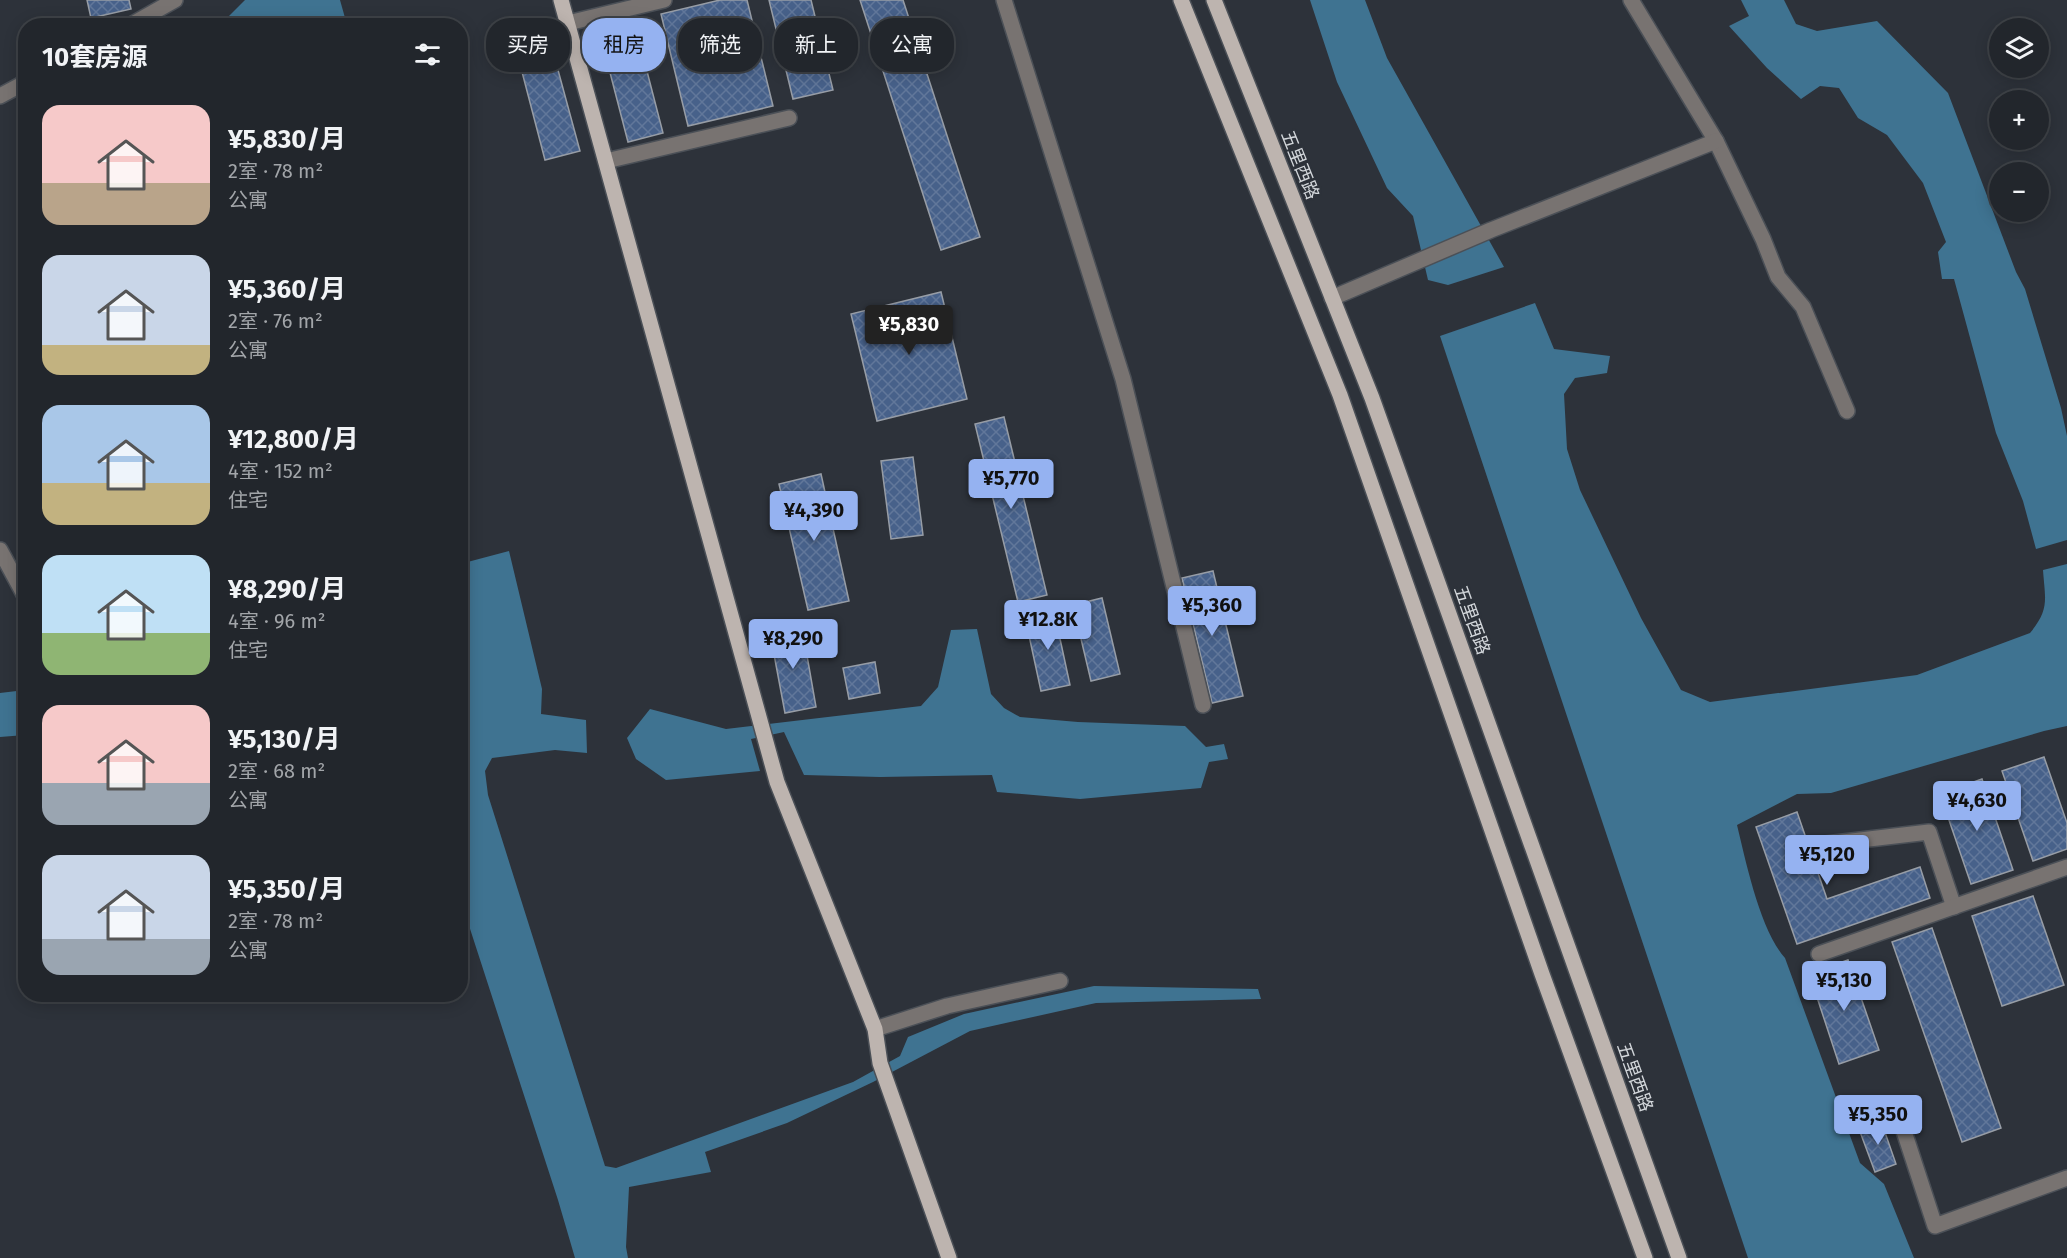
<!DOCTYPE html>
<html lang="zh">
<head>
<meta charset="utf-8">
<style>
	:root { --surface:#22262c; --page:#2a2e34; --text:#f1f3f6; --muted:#a2a5a9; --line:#3f4348; --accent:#95b2f1 }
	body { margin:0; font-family:"Fira Sans","Noto Sans SC",sans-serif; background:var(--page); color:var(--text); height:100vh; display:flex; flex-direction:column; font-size:22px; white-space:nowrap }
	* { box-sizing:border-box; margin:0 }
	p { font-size:20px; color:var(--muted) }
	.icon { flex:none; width:33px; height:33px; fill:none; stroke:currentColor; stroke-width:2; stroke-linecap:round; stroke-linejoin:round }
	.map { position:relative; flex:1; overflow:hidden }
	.panel { position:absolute; left:18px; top:18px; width:450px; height:984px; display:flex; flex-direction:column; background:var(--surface); border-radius:24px; box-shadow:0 3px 15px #0003,0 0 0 2px var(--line) }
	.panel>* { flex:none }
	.hud { position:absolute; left:486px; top:18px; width:570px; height:54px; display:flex; gap:12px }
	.controls { position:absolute; left:1989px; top:18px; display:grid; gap:12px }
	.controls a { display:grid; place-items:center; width:60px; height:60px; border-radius:50%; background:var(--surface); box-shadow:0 3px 15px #0003,0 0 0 2px var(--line); font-size:30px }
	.price { position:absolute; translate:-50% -51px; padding:0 14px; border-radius:6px; background:var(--accent); color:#111; font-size:20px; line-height:39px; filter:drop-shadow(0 2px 3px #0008) }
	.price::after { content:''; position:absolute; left:50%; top:36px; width:18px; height:14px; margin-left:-9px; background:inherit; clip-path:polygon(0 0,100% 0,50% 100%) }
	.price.on { background:#222; color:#fff }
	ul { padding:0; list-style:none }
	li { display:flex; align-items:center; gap:18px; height:150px; padding:0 24px }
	li span { display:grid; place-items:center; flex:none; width:168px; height:120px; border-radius:18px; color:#555 }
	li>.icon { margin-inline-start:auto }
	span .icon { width:72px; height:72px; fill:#fffc; stroke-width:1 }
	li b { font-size:26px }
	h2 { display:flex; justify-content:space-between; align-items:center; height:72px; padding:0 24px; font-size:26px }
	.tag { padding:0 21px; border-radius:24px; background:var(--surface); box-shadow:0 3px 15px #0003,0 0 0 2px var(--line); font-size:21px; line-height:54px }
	.tag.on { background:var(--accent); color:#111 }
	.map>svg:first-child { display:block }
</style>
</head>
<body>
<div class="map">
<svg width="2067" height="1258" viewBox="0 0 2067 1258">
	<defs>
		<pattern id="building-cross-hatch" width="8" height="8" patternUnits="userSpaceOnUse" patternTransform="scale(1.5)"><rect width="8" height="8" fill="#47618a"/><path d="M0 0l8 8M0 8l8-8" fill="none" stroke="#61779a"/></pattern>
	</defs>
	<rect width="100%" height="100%" fill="#2d323a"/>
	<g fill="#3f7391">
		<polygon points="245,0 340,0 347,25 223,25 222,23"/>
		<polygon points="1310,0 1365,0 1387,58 1504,267 1448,285 1428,280 1413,216 1387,188 1337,82"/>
		<polygon points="1741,0 1784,0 1796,24 1817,31 1877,21 1948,93 2016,272 2025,289 2061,408 2067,436 2067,540 2036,549 2023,501 1996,433 1954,279 1942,279 1938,252 1946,242 1923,183 1887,135 1858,118 1839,88 1820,86 1801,99 1767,68 1729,26 1749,16"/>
		<path d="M1535,303L1554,349L1610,356L1607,373L1575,378L1564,394L1567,449L1580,490L1641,618L1681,690L1710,702L1917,675L2030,633C2050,609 2045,599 2043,570L2067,564V726L2044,731L1831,793L1797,794L1737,825C1746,862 1760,930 1785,958L1860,1163L1884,1184L1914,1258H1748L1440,336Z"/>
		<polygon points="509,551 542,689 541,714 586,720 587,753 555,750 492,758 485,771 488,795 605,1166 616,1168 853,1082 900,1056 908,1037 964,1014 1094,986 1258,989 1261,999 1096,1003 970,1031 873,1082 787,1123 705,1152 711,1172 629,1187 626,1247 628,1258 575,1258 558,1200 461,901 460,564"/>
		<polygon points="977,629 991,694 1004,708 1020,717 1078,722 1185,726 1206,747 1224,744 1228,759 1209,762 1201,788 1080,799 997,792 992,775 880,777 804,775 784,732 751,739 760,771 666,780 636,759 627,738 650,709 726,729 921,706 938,687 951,630"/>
		<polygon points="25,690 25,735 0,737 0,693"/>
	</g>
	<g fill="url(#building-cross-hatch)" stroke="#979da6" stroke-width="1.5">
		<polygon points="87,0 129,0 131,9 91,18"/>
		<polygon points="720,0 747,0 773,106 688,126 661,14"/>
		<polygon points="769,0 811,0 833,90 793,99"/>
		<polygon points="860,0 903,0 980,237 941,250"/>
		<polygon points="635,25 663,133 628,142 600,34"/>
		<polygon points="555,59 580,151 545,160 521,68"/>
		<polygon points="941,292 967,399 877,421 851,314"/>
		<polygon points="1004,417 1047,595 1018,602 975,424"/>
		<polygon points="913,457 923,535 891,539 881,461"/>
		<polygon points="821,474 849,601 808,610 779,484"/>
		<polygon points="1213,571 1243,696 1212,703 1182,578"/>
		<polygon points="1102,598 1120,674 1091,681 1073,605"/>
		<polygon points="1054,611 1070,685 1041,691 1025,617"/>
		<polygon points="802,627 816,707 785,713 770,633"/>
		<polygon points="875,662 880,693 849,699 843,668"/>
		<polygon points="2044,757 2067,823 2067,849 2033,861 2002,771"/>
		<polygon points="1982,779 2013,870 1971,884 1940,794"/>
		<polygon points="1797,812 1827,899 1920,867 1930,898 1797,944 1756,827"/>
		<polygon points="2033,896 2064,985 2002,1006 1972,916"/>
		<polygon points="1932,928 2001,1128 1962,1142 1892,942"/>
		<polygon points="1848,960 1879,1050 1839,1064 1809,973"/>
		<polygon points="1881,1121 1896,1164 1875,1172 1859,1129"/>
	</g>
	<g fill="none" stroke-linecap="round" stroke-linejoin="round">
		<defs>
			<g id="minor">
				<polyline points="1004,0 1123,379 1203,705"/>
				<polyline points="1631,0 1716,141 1763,239 1778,277 1803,307 1847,411"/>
				<polyline points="568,23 664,0"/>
				<polyline points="129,26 175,0"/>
				<polyline points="0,96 26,82"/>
				<polyline points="606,161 789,118"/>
				<polyline points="1332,298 1491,230 1716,141"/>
				<polyline points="0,550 26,598"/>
				<polyline points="1826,844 1929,832 1954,907"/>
				<polyline points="1819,954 2067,867"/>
				<polyline points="875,1029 947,1006 1060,981"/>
				<polyline points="1897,1110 1935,1226 2067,1178"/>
			</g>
			<g id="major">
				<polyline points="561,0 777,782 875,1029 880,1063 949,1258"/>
				<polyline points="1181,0 1340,395 1542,974 1645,1258"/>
				<polyline points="1214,0 1372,398 1679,1258"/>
			</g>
		</defs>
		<use href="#minor" stroke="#4b5057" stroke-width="18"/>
		<use href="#major" stroke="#4b5057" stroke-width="18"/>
		<use href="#minor" stroke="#787371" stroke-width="15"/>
		<use href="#major" stroke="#bdb4af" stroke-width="15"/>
	</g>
	<g text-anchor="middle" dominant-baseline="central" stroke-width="4.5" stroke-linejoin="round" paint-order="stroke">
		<g font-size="18" fill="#d3d7db" stroke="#2d323a">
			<text transform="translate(1300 165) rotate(68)">五里西路</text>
			<text transform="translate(1472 620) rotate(70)">五里西路</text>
			<text transform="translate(1635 1077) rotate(70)">五里西路</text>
		</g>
	</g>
</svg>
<div class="controls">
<a><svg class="icon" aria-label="layers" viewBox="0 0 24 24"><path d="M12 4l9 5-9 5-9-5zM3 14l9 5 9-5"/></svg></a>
<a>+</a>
<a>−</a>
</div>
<b class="price on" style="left:909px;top:356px">¥5,830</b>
<b class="price" style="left:1011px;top:510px">¥5,770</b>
<b class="price" style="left:814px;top:542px">¥4,390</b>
<b class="price" style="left:1212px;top:637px">¥5,360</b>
<b class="price" style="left:1048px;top:651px">¥12.8K</b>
<b class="price" style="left:793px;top:670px">¥8,290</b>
<b class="price" style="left:1977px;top:832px">¥4,630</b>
<b class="price" style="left:1827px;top:886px">¥5,120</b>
<b class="price" style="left:1844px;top:1012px">¥5,130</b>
<b class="price" style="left:1878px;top:1146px">¥5,350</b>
<div class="hud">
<a class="tag">买房</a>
<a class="tag on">租房</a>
<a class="tag">筛选</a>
<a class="tag">新上</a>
<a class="tag">公寓</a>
</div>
<section class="panel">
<h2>10套房源<svg class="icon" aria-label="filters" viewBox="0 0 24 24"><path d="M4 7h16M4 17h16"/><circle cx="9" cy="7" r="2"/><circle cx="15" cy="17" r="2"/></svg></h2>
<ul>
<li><span style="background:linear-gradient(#f6c9c9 65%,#b9a48a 0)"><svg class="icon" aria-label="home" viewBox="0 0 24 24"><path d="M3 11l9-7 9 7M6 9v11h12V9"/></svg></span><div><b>¥5,830/月</b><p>2室 · 78 m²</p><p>公寓</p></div></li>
<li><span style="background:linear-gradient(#c9d6e8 75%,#c2b280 0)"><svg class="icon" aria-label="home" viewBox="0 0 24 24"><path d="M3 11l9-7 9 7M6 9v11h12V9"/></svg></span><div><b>¥5,360/月</b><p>2室 · 76 m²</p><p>公寓</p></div></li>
<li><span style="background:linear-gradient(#a9c7e8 65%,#c2b280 0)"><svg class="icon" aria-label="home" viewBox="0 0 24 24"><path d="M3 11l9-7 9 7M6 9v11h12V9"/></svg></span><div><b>¥12,800/月</b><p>4室 · 152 m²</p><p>住宅</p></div></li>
<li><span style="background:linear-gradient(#bfe0f5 65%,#8fb573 0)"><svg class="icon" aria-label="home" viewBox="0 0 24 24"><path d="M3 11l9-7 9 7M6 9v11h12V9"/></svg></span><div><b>¥8,290/月</b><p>4室 · 96 m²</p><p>住宅</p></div></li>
<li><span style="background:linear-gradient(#f6c9c9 65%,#9aa5b1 0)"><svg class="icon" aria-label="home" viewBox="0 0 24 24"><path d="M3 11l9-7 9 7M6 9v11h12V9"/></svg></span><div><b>¥5,130/月</b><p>2室 · 68 m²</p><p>公寓</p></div></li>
<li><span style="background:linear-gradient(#c9d6e8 70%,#9aa5b1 0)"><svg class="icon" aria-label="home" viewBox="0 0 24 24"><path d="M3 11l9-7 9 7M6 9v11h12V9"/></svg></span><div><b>¥5,350/月</b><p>2室 · 78 m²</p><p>公寓</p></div></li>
</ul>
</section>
</div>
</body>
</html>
